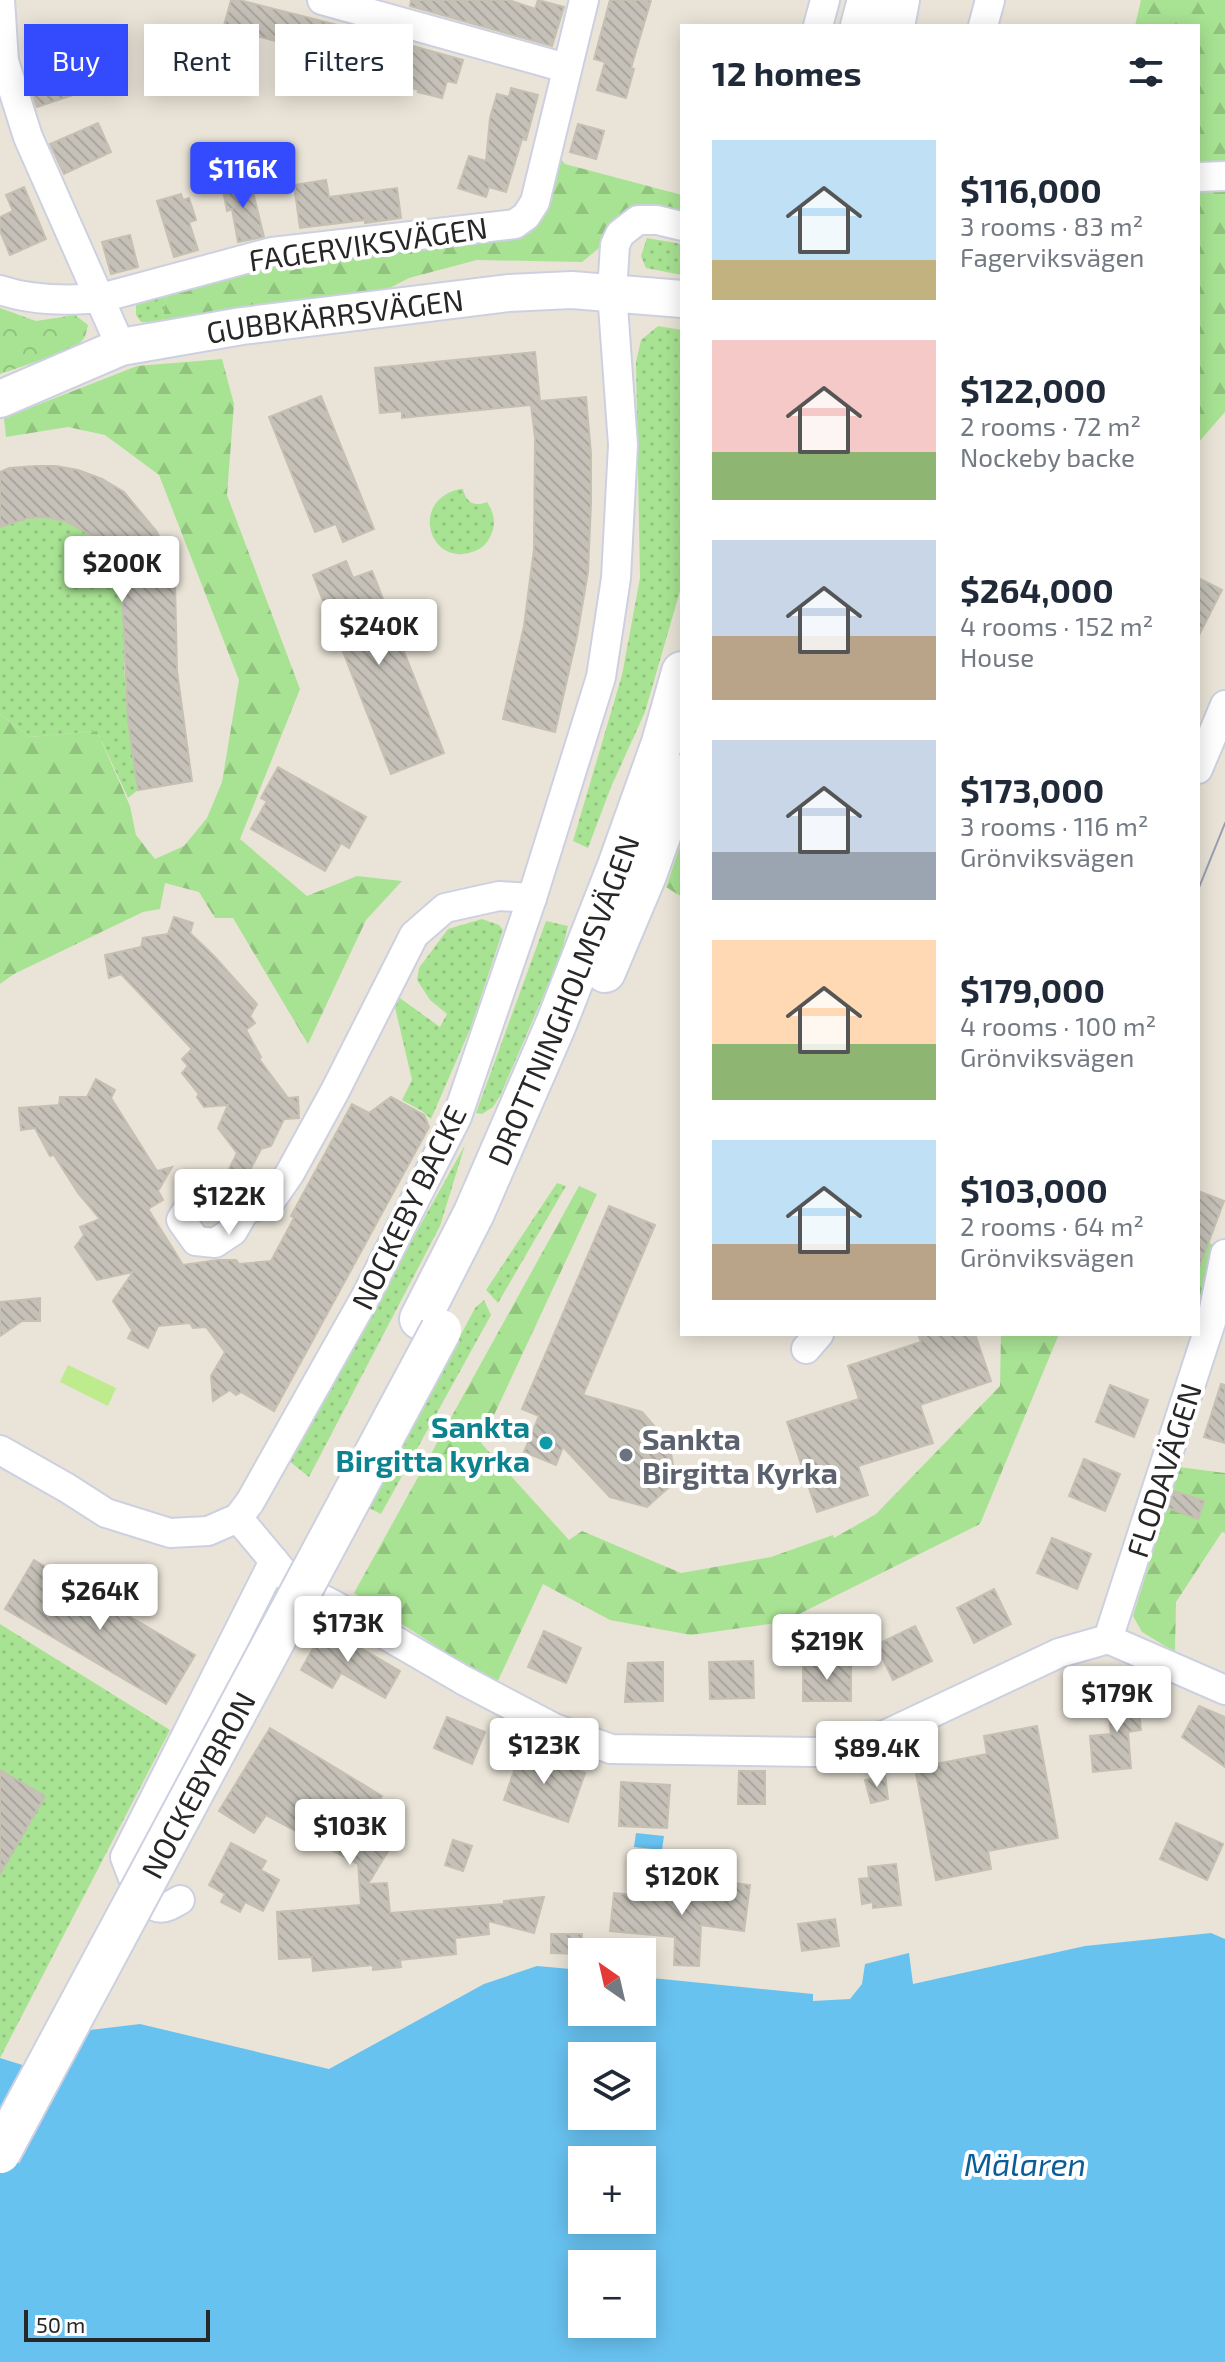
<!DOCTYPE html>
<html lang="en">
<head>
<meta charset="utf-8">
<style>
	:root { --surface:#fff; --page:#f6f6f7; --text:#1f2937; --muted:#747a83; --accent:#334afd }
	body { margin:0; font-family:"Exo 2",sans-serif; background:var(--page); color:var(--text); height:100vh; display:flex; flex-direction:column; font-size:30px; white-space:nowrap }
	* { box-sizing:border-box; margin:0 }
	p { font-size:26px; color:var(--muted) }
	.icon { flex:none; width:44px; height:44px; fill:none; stroke:currentColor; stroke-width:2; stroke-linecap:round; stroke-linejoin:round }
	.map { position:relative; flex:1; overflow:hidden }
	.sheet { position:absolute; left:680px; top:24px; width:520px; height:1312px; display:flex; flex-direction:column; background:var(--surface); border-radius:0px; box-shadow:0 4px 20px #0003 }
	.sheet>* { flex:none }
	.banner { position:absolute; left:24px; top:24px; width:536px; height:72px; display:flex; gap:16px }
	.needle { width:52px; rotate:326deg }
	.controls { position:absolute; left:568px; top:1938px; display:grid; gap:16px }
	.controls a { display:grid; place-items:center; width:88px; height:88px; border-radius:0px; background:var(--surface); box-shadow:0 4px 20px #0003; font-size:40px }
	.scale { position:absolute; left:24px; bottom:20px; width:186px; box-sizing:border-box; padding-left:8px; border:4px solid #272727; border-top:0; font-size:22px; line-height:28px; white-space:nowrap; color:#272727; -webkit-text-stroke:6px #fff; paint-order:stroke }
	.price { position:absolute; translate:-50% -68px; padding:0 18px; border-radius:8px; background:#fff; color:#222; font-size:26px; line-height:52px; filter:drop-shadow(0 2px 4px #0008) }
	.price::after { content:''; position:absolute; left:50%; top:48px; width:24px; height:18px; margin-left:-12px; background:inherit; clip-path:polygon(0 0,100% 0,50% 100%) }
	.price.active { background:var(--accent); color:#fff }
	ul { padding:0; list-style:none }
	li { display:flex; align-items:center; gap:24px; height:200px; padding:0 32px }
	li span { display:grid; place-items:center; flex:none; width:224px; height:160px; border-radius:0px; color:#555 }
	li>.icon { margin-inline-start:auto }
	span .icon { width:96px; height:96px; fill:#fffc; stroke-width:1 }
	li b { font-size:34px }
	h2 { display:flex; justify-content:space-between; align-items:center; height:96px; padding:0 32px; font-size:34px }
	.pill { padding:0 28px; border-radius:0px; background:var(--surface); box-shadow:0 4px 20px #0003; font-size:28px; line-height:72px }
	.pill.active { background:var(--accent); color:#fff }
	.map>svg:first-child { display:block }
</style>
</head>
<body>
<div class="map">
<svg width="1225" height="2362" viewBox="0 0 1225 2362">
	<defs>
		<pattern id="grass-dots" width="8" height="8" patternUnits="userSpaceOnUse" patternTransform="scale(2)"><rect width="8" height="8" fill="#a8e393"/><path d="M2 2h.1M6 6h.1" fill="none" stroke="#91c37f" stroke-width="1.8" stroke-linecap="round"/></pattern>
		<pattern id="forest-firs" width="22" height="20" patternUnits="userSpaceOnUse" patternTransform="scale(2)"><rect width="22" height="20" fill="#a8e393"/><path d="M5 1l3.5 6h-7zM16 11l3.5 6h-7z" fill="#91c37f"/></pattern>
		<pattern id="park-crowns" width="20" height="18" patternUnits="userSpaceOnUse" patternTransform="scale(2)"><rect width="20" height="18" fill="#a8e393"/><path d="M2 6a3 3 0 1 1 6 0M12 15a3 3 0 1 1 6 0" fill="none" stroke="#91c37f"/></pattern>
		<pattern id="building-back-hatch" width="6" height="6" patternUnits="userSpaceOnUse" patternTransform="scale(2)"><rect width="6" height="6" fill="#c5c1b8"/><path d="M-1 5l2 2M0 0l6 6M5-1l2 2" fill="none" stroke="#a9a69e"/></pattern>
	</defs>
	<rect width="100%" height="100%" fill="#eae4d8"/>
	<g fill="url(#grass-dots)">
		<polygon points="647,238 682,244 682,275 646,268 641,256"/>
		<polygon points="168,288 162,323 141,322 136,315 136,303"/>
		<polygon points="658,326 682,330 682,584 645,712 611,787 588,848 573,841 622,675 640,578 636,362 641,340"/>
		<path d="M460,489H463C466,503 475,507 487,502C494,513 497,524 490,537C487,544 480,550 472,552C429,567 409,500 460,489Z"/>
		<path d="M45,517C136,533 121,609 125,679C128,717 133,753 138,790L128,798L97,731L30,737L0,714V527L28,518Z"/>
		<polygon points="482,919 499,925 503,930 471,1027 431,1119 422,1111 402,1100 412,1080 394,1003 397,996 440,1027 447,1014 430,1000 417,980 419,968 448,929"/>
		<polygon points="546,921 568,926 561,955 500,1096 493,1107 482,1114 476,1113"/>
		<polygon points="465,1145 440,1226 309,1477 289,1461"/>
		<polygon points="557,1183 566,1186 498,1303 486,1290"/>
		<polygon points="484,1300 491,1315 381,1514 369,1508 475,1308"/>
		<polygon points="0,1624 170,1730 0,2058"/>
	</g>
	<g fill="url(#forest-firs)">
		<polygon points="1141,0 1225,0 1225,412 1198,443 1198,26 1135,26"/>
		<polygon points="559,157 565,164 682,195 682,212 657,206 632,207 611,222 598,249 582,262 477,260 409,278 386,290 162,323 168,288 271,262 447,244 531,233"/>
		<polygon points="222,359 234,404 227,495 300,689 240,839 307,896 357,876 402,881 366,920 308,1044 233,918 215,918 199,892 165,883 160,909 143,912 14,974 0,984 0,714 30,737 97,731 130,806 136,835 155,859 184,846 207,818 222,782 239,680 159,475 105,435 68,427 6,437 4,418 137,366"/>
		<polygon points="682,841 682,897 666,887"/>
		<polygon points="579,1186 597,1194 481,1443 569,1540 582,1531 681,1573 771,1557 833,1535 834,1538 876,1514 1000,1386 1001,1334 1059,1334 980,1524 783,1622 691,1635 610,1620 543,1584 496,1685 354,1593"/>
		<polygon points="1198,1239 1217,1246 1200,1314 1198,1313"/>
		<polygon points="1179,1467 1225,1473 1225,1533 1222,1532 1176,1602 1175,1652 1142,1632 1133,1616"/>
	</g>
	<polygon fill="url(#park-crowns)" points="0,308 36,321 75,315 88,325 85,337 76,348 0,374"/>
	<polygon fill="#bdeb8e" points="68,1365 116,1388 108,1406 60,1382"/>
	<g fill="#68c2f0" fill-rule="evenodd">
		<polygon points="636,1833 664,1836 662,1850 634,1847"/>
		<path d="M1211,1933L1225,1939V2362H0V2058L64,2078L90,2030L140,2024L329,2069L484,1984L537,1966L582,1970V2012H642V1977L813,1994V2001L850,1999L862,1984L865,1964L909,1953L913,1984L1085,1946ZM582,2056H642V2116H582ZM582,2160H642V2220H582ZM582,2264H642V2324H582Z"/>
	</g>
	<g fill="url(#building-back-hatch)" stroke="#c5c0b2" stroke-width="2">
		<polygon points="231,0 239,0 341,26 463,60 456,83 447,81 442,98 418,92 419,90 365,75 368,64 323,53 321,62 299,57 302,48 257,36 253,49 220,40"/>
		<polygon points="411,0 509,0 535,9 538,0 564,7 552,46 410,6"/>
		<polygon points="610,0 651,0 631,68 634,69 626,98 597,90 605,62 594,59"/>
		<polygon points="52,66 54,73 74,66 82,92 37,107 26,75"/>
		<polygon points="511,88 538,95 526,140 522,139 506,192 489,187 486,197 458,188 469,156 486,161 490,118 497,94 509,97"/>
		<polygon points="98,123 111,152 64,174 50,144"/>
		<polygon points="578,124 604,131 596,159 570,152"/>
		<polygon points="250,180 264,237 238,242 232,209 227,211 222,185"/>
		<polygon points="326,180 329,197 397,188 401,218 365,223 365,220 300,228 294,185"/>
		<polygon points="24,187 46,239 10,255 0,231 0,217 13,211 6,195"/>
		<polygon points="181,194 183,200 189,198 196,220 189,222 198,250 174,257 157,201"/>
		<polygon points="130,235 138,267 111,274 102,242"/>
		<polygon points="535,352 540,401 586,397 591,454 591,503 588,572 577,636 555,732 503,719 524,626 534,549 535,438 531,405 402,418 402,411 380,413 375,368"/>
		<polygon points="321,396 374,529 343,542 336,524 315,532 269,417"/>
		<polygon points="36,466 56,466 78,470 102,479 124,492 157,532 168,557 175,584 177,671 192,781 138,790 128,720 122,591 103,546 92,535 65,521 45,517 28,518 0,527 0,472 9,468"/>
		<polygon points="346,561 353,578 372,571 444,753 391,774 313,575"/>
		<polygon points="1198,578 1222,590 1198,637"/>
		<polygon points="278,767 366,817 349,848 341,843 325,871 251,829 267,801 261,798"/>
		<polygon points="174,917 193,923 190,933 214,956 257,1004 250,1016 255,1023 246,1030 261,1057 259,1059 288,1098 298,1097 299,1118 284,1119 271,1146 261,1149 246,1178 229,1169 237,1153 218,1128 228,1105 204,1107 197,1097 199,1094 182,1073 188,1066 182,1059 192,1049 121,974 109,978 105,955 141,947 143,938 168,934"/>
		<polygon points="96,1079 115,1090 111,1098 157,1171 172,1167 158,1191 163,1200 148,1209 183,1265 218,1260 236,1260 239,1264 271,1261 294,1218 291,1216 352,1104 369,1113 391,1097 424,1115 429,1127 274,1411 241,1392 236,1395 230,1390 213,1401 211,1376 225,1352 206,1327 193,1328 190,1323 158,1326 148,1348 128,1338 132,1330 113,1301 133,1272 97,1280 75,1247 84,1235 80,1227 100,1219 78,1193 54,1155 50,1156 35,1128 21,1130 19,1108 59,1105 60,1097 87,1097"/>
		<polygon points="1198,1191 1224,1201 1200,1265 1198,1265"/>
		<polygon points="609,1206 655,1225 583,1395 642,1412 669,1443 676,1481 647,1507 610,1497 563,1447 556,1465 524,1452 539,1416 522,1409"/>
		<polygon points="40,1298 40,1321 22,1321 0,1336 0,1302"/>
		<polygon points="918,1334 975,1334 991,1381 920,1405 933,1443 858,1466 868,1495 817,1512 787,1422 859,1399 848,1366 921,1342"/>
		<polygon points="1221,1384 1225,1385 1225,1443 1204,1437"/>
		<polygon points="1110,1385 1148,1400 1134,1437 1096,1422"/>
		<polygon points="1084,1459 1120,1474 1105,1511 1069,1496"/>
		<polygon points="1174,1491 1204,1501 1198,1519 1168,1508"/>
		<polygon points="1052,1538 1091,1554 1077,1589 1037,1573"/>
		<polygon points="34,1560 195,1655 166,1704 5,1609"/>
		<polygon points="994,1589 1011,1624 974,1643 957,1608"/>
		<polygon points="915,1626 932,1661 893,1680 876,1645"/>
		<polygon points="325,1627 400,1671 385,1698 341,1673 332,1688 301,1670"/>
		<polygon points="544,1631 581,1648 566,1683 528,1667"/>
		<polygon points="753,1661 754,1698 710,1699 709,1662"/>
		<polygon points="663,1662 663,1701 625,1702 628,1663"/>
		<rect x="803" y="1662" width="48" height="39"/>
		<polygon points="1137,1693 1141,1730 1128,1732 1131,1768 1093,1772 1090,1736 1111,1734 1107,1696"/>
		<polygon points="1199,1706 1225,1717 1225,1767 1182,1737"/>
		<polygon points="447,1717 485,1732 472,1764 434,1748"/>
		<polygon points="1037,1726 1058,1838 988,1851 991,1869 936,1880 915,1768 987,1754 984,1736"/>
		<polygon points="270,1728 382,1796 367,1820 396,1838 368,1884 387,1883 390,1913 504,1904 504,1901 544,1897 534,1933 488,1921 489,1934 455,1938 456,1954 400,1960 401,1967 373,1970 373,1965 313,1971 312,1957 279,1959 277,1912 361,1905 358,1864 266,1815 254,1833 219,1811"/>
		<polygon points="521,1751 585,1773 568,1822 504,1800"/>
		<polygon points="0,1770 45,1796 0,1874"/>
		<polygon points="739,1771 765,1771 765,1804 738,1804"/>
		<polygon points="885,1775 888,1799 871,1803 865,1780"/>
		<polygon points="621,1782 670,1785 667,1828 619,1826"/>
		<polygon points="1176,1823 1223,1844 1207,1880 1160,1859"/>
		<polygon points="453,1840 472,1846 463,1871 445,1865"/>
		<polygon points="231,1843 266,1861 261,1870 279,1880 263,1911 245,1902 240,1912 221,1902 225,1894 209,1885"/>
		<polygon points="896,1864 901,1905 873,1908 873,1902 862,1904 859,1879 869,1878 868,1867"/>
		<polygon points="710,1880 750,1885 744,1931 701,1925 699,1966 674,1965 675,1937 610,1931 614,1893 707,1902"/>
		<polygon points="835,1919 839,1946 802,1951 798,1924"/>
		<polygon points="551,1934 582,1934 582,1954 551,1953"/>
	</g>
	<g fill="none" stroke-linecap="round" stroke-linejoin="round">
		<defs>
			<g id="minor">
				<polyline points="0,0 4,61 28,137 121,347"/>
				<polyline points="322,0 566,68"/>
				<polyline points="818,26 825,0"/>
				<polyline points="983,26 990,0"/>
				<polyline points="1198,177 1225,176"/>
				<path d="M0,290C33,301 67,301 101,298L272,252L515,224L526,216L535,202L584,0"/>
				<polyline points="1198,769 1225,705"/>
				<polyline points="245,1210 233,1231 215,1243 196,1241 181,1220 194,1200 222,1201 245,1210 270,1202 290,1173 335,1091 414,935 445,908 499,896 532,898"/>
				<polyline points="806,1349 819,1334"/>
				<polyline points="0,1450 67,1488 106,1513 170,1533 208,1531 238,1518 250,1502 366,1296 457,1117 532,898 601,677 616,578 623,445 612,292 615,245 620,234 638,220 657,220 682,226"/>
				<polyline points="238,1518 294,1585 334,1605 463,1680 554,1728 611,1749 814,1752 845,1748 887,1734 1059,1653 1108,1639 1225,1690"/>
				<polyline points="1108,1639 1212,1319 1225,1254"/>
				<path d="M180,1900C161,1911 160,1910 141,1899L125,1857L274,1561"/>
			</g>
			<g id="tertiary">
				<path id="s1" d="M0,399L121,347L242,326L508,293L572,290L682,299"/>
			</g>
			<g id="secondary">
				<polyline points="861,26 868,0"/>
				<polyline points="894,26 899,0"/>
				<polyline points="605,972 646,875 682,775"/>
				<path id="s2" d="M420,1319L474,1213L556,1024L618,866L662,743L682,672"/>
			</g>
		</defs>
		<use href="#minor" stroke="#cdd0e1" stroke-width="32"/>
		<use href="#tertiary" stroke="#cdd0e1" stroke-width="40"/>
		<use href="#secondary" stroke="#cdd0e1" stroke-width="44"/>
		<use href="#minor" stroke="#fff" stroke-width="28"/>
		<use href="#tertiary" stroke="#fff" stroke-width="36"/>
		<use href="#secondary" stroke="#fff" stroke-width="40"/>
		<polyline stroke="#9b9db2" stroke-width="2" points="1198,890 1225,823"/>
		<defs>
			<g id="secondary-bridge">
				<path id="s3" d="M0,2153L441,1330"/>
			</g>
		</defs>
		<use href="#secondary-bridge" stroke="#cdd0e1" stroke-width="44" stroke-linecap="butt"/>
		<use href="#secondary-bridge" stroke="#fff" stroke-width="40"/>
	</g>
	<circle fill="#0f9aa8" stroke="#fff" stroke-width="3" cx="546" cy="1443" r="8"/>
	<circle fill="#6b7280" stroke="#fff" stroke-width="3" cx="626" cy="1455" r="8"/>
	<g text-anchor="middle" dominant-baseline="central" stroke-width="8" stroke-linejoin="round" paint-order="stroke">
		<g font-size="30" fill="#272727" stroke="#fff">
			<text transform="translate(368 243) rotate(-8)">FAGERVIKSVÄGEN</text>
			<text stroke="none"><textPath href="#s1" startOffset="348">GUBBKÄRRSVÄGEN</textPath></text>
			<text stroke="none"><textPath href="#s2" startOffset="350">DROTTNINGHOLMSVÄGEN</textPath></text>
			<text transform="translate(408 1207) rotate(-64)">NOCKEBY BACKE</text>
			<text transform="translate(1163 1470) rotate(-72)">FLODAVÄGEN</text>
			<text stroke="none"><textPath href="#s3" startOffset="418">NOCKEBYBRON</textPath></text>
		</g>
		<g font-size="30" font-weight="bold" fill="#0d838f" stroke="#fff" text-anchor="end">
			<text x="530" y="1426">Sankta<tspan x="530" dy="34">Birgitta kyrka</tspan></text>
		</g>
		<g font-size="30" font-weight="bold" fill="#5b616d" stroke="#fff" text-anchor="start">
			<text x="642" y="1438">Sankta<tspan x="642" dy="34">Birgitta Kyrka</tspan></text>
		</g>
		<g font-size="32" font-style="italic" fill="#0b5d98" stroke="#fff">
			<text x="1025" y="2163">Mälaren</text>
		</g>
	</g>
</svg>
<div class="controls">
<a><svg class="needle" viewBox="-14 -14 28 28"><path d="M0-13l5 13h-10z" fill="#e53935"/><path d="M0 13l5-13h-10z" fill="#747a83"/></svg></a>
<a><svg class="icon" aria-label="layers" viewBox="0 0 24 24"><path d="M12 4l9 5-9 5-9-5zM3 14l9 5 9-5"/></svg></a>
<a>+</a>
<a>−</a>
</div>
<div class="scale">50 m</div>
<b class="price active" style="left:243px;top:210px">$116K</b>
<b class="price" style="left:122px;top:604px">$200K</b>
<b class="price" style="left:379px;top:667px">$240K</b>
<b class="price" style="left:229px;top:1237px">$122K</b>
<b class="price" style="left:100px;top:1632px">$264K</b>
<b class="price" style="left:348px;top:1664px">$173K</b>
<b class="price" style="left:827px;top:1682px">$219K</b>
<b class="price" style="left:1117px;top:1734px">$179K</b>
<b class="price" style="left:544px;top:1786px">$123K</b>
<b class="price" style="left:877px;top:1789px">$89.4K</b>
<b class="price" style="left:350px;top:1867px">$103K</b>
<b class="price" style="left:682px;top:1917px">$120K</b>
<div class="banner">
<a class="pill active">Buy</a>
<a class="pill">Rent</a>
<a class="pill">Filters</a>
</div>
<section class="sheet">
<h2>12 homes<svg class="icon" aria-label="filters" viewBox="0 0 24 24"><path d="M4 7h16M4 17h16"/><circle cx="9" cy="7" r="2"/><circle cx="15" cy="17" r="2"/></svg></h2>
<ul>
<li><span style="background:linear-gradient(#bfe0f5 75%,#c2b280 0)"><svg class="icon" aria-label="home" viewBox="0 0 24 24"><path d="M3 11l9-7 9 7M6 9v11h12V9"/></svg></span><div><b>$116,000</b><p>3 rooms · 83 m²</p><p>Fagerviksvägen</p></div></li>
<li><span style="background:linear-gradient(#f6c9c9 70%,#8fb573 0)"><svg class="icon" aria-label="home" viewBox="0 0 24 24"><path d="M3 11l9-7 9 7M6 9v11h12V9"/></svg></span><div><b>$122,000</b><p>2 rooms · 72 m²</p><p>Nockeby backe</p></div></li>
<li><span style="background:linear-gradient(#c9d6e8 60%,#b9a48a 0)"><svg class="icon" aria-label="home" viewBox="0 0 24 24"><path d="M3 11l9-7 9 7M6 9v11h12V9"/></svg></span><div><b>$264,000</b><p>4 rooms · 152 m²</p><p>House</p></div></li>
<li><span style="background:linear-gradient(#c9d6e8 70%,#9aa5b1 0)"><svg class="icon" aria-label="home" viewBox="0 0 24 24"><path d="M3 11l9-7 9 7M6 9v11h12V9"/></svg></span><div><b>$173,000</b><p>3 rooms · 116 m²</p><p>Grönviksvägen</p></div></li>
<li><span style="background:linear-gradient(#ffd9b3 65%,#8fb573 0)"><svg class="icon" aria-label="home" viewBox="0 0 24 24"><path d="M3 11l9-7 9 7M6 9v11h12V9"/></svg></span><div><b>$179,000</b><p>4 rooms · 100 m²</p><p>Grönviksvägen</p></div></li>
<li><span style="background:linear-gradient(#bfe0f5 65%,#b9a48a 0)"><svg class="icon" aria-label="home" viewBox="0 0 24 24"><path d="M3 11l9-7 9 7M6 9v11h12V9"/></svg></span><div><b>$103,000</b><p>2 rooms · 64 m²</p><p>Grönviksvägen</p></div></li>
</ul>
</section>
</div>
</body>
</html>
